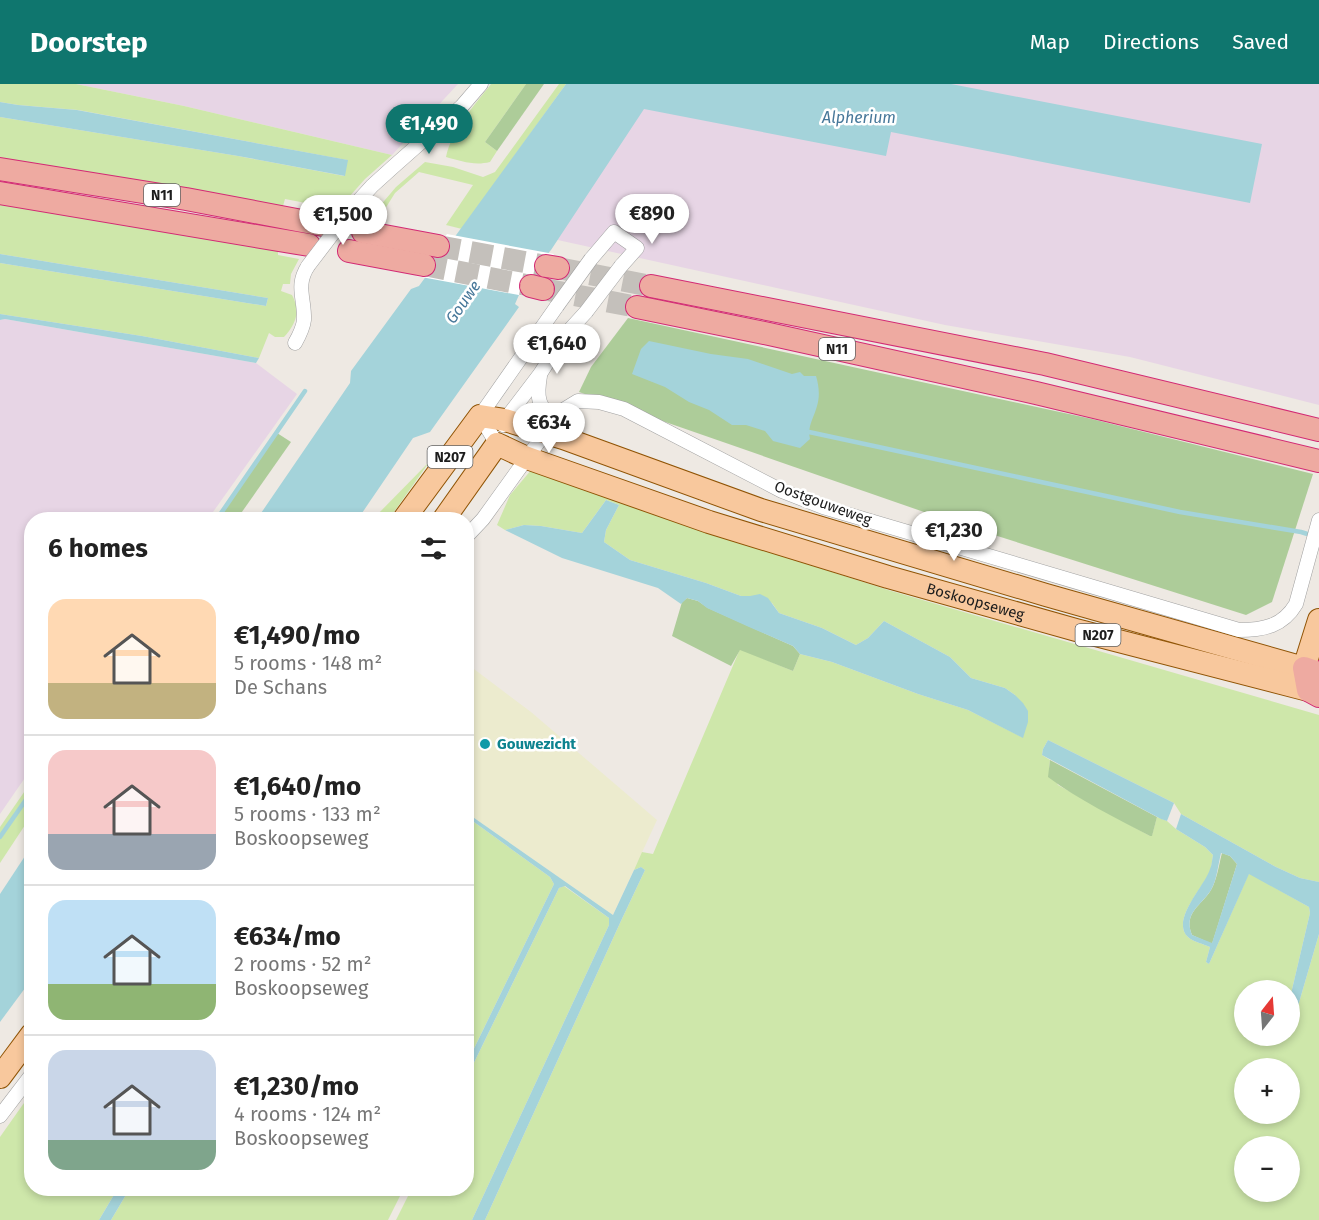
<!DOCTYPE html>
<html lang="en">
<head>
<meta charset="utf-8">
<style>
	:root { --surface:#fff; --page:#f6f6f6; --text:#222; --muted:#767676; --line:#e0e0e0; --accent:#0f766e }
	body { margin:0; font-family:"Fira Sans",sans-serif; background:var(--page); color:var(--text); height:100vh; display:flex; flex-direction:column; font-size:22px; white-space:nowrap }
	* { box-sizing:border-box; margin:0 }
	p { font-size:20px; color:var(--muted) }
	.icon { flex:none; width:33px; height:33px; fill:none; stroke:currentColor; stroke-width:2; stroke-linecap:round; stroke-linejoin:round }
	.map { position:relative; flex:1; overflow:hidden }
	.panel { position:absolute; left:24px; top:428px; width:450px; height:684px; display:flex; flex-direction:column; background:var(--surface); border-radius:24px; box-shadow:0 3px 9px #0003 }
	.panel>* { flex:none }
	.needle { width:39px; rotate:17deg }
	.fabs { position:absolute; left:1234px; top:896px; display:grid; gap:12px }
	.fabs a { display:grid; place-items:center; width:66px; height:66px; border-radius:50%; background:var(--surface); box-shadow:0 3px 9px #0003; font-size:30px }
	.price { position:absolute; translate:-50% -51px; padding:0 14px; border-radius:21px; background:#fff; color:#222; font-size:20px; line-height:39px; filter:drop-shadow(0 2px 3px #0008) }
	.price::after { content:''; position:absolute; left:50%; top:36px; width:18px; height:14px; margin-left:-9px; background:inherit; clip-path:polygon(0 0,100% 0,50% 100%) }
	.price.selected { background:var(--accent); color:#fff }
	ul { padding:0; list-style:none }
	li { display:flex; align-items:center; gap:18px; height:150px; padding:0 24px }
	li+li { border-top:2px solid var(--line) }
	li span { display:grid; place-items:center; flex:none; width:168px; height:120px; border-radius:18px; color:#555 }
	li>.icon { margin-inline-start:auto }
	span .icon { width:72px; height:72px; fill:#fffc; stroke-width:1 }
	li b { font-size:26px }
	h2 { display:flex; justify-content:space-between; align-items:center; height:72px; padding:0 24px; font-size:26px }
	header { display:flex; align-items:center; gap:36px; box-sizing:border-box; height:84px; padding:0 30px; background:var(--accent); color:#fff }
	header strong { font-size:28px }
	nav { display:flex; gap:33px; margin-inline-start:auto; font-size:21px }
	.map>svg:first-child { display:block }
</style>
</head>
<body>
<header>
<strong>Doorstep</strong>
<nav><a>Map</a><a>Directions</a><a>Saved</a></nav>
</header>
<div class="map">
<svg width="1319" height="1136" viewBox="0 0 1319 1136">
	<rect width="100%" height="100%" fill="#eee9e3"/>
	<g fill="#e7d5e5">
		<polygon points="76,0 458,0 392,71 184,22"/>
		<polygon points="653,0 1319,0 1319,321 1130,273 945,241 544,153"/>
		<polygon points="5,235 256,279 297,310 208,435 32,435 31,685 0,730 0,236"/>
	</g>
	<polygon fill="#ecebce" points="466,579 531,628 657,736 613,831 467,729"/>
	<g fill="#cee7aa" fill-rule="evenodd">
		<polygon points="0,0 76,0 184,22 392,71 365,95 349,113 344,112 337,125 285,115 283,122 0,76 0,33 238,72 344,92 347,76 78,26 18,21 0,18"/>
		<path d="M491,0H526L485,58L497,67L490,78C474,82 461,77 446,73C452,45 474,22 491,0Z"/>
		<polygon points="559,0 566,0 462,145 446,141 473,101 419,88 395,109 385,125 379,123 396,103 425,78 453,83 483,93 495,88"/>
		<path d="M0,118L278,164V171L299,175L291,190L290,200H283L281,207L292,211C301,227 296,240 284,253H275L269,249L259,274L142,252L0,230V179L266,222L268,214L0,170Z"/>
		<polygon points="430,377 389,435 374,435 375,433"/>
		<path d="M532,385L711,449L888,506L1319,631V798L1300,794L1276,783L1181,730L1174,719L1048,656L1043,665L1042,671L1050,676L1049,684L1058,701L1150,752L1152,751L1157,733L1167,737L1176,745L1205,763L1213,771C1212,775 1212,780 1211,785C1205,802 1170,836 1188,853C1193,858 1204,860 1210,863L1206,878L1209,880L1249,789L1309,823L1310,829L1290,914V906H1245V951H1290V919L1294,922H1298L1319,850V1136H485L620,839L645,786L641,783L634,786L642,768L653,770L740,565L793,587L800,570L832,578L918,610L968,626L1022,653L1015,611L1005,604L971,594L950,573L884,537L868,554L856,561L822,544L779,529L772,519L750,512H741L706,499L630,476L604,458L606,446L619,421L606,416L582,449L541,442L524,441L505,446L497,441L510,411ZM1245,984H1290V1029H1245ZM1245,1062H1290V1107H1245Z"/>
		<polygon points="31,698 31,732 0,779 0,743"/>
		<polygon points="467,733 550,793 554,800 467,979"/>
		<polygon points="564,802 609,834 609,841 472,1136 396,1136 412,1104 466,1104 467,993 559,804"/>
		<polygon points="31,1009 32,1104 118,1104 99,1136 0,1136 0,1053"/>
		<polygon points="130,1104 404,1104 388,1136 111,1136"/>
	</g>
	<g fill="#adcc99">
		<polygon points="526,0 544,0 497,67 485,58"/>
		<polygon points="628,234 1092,335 1313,390 1272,518 1246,531 947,436 579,308 591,283"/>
		<polygon points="277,349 291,358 237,435 217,435"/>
		<polygon points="687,514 698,517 708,524 793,562 800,570 793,587 740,566 731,582 672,552 682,518"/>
		<path d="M1050,676L1157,733L1152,752H1150C1116,734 1079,716 1048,693Z"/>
		<path d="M1222,769L1230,772L1237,780L1212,860L1192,851C1183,829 1201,822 1211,806C1217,796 1219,780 1222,769Z"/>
	</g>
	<g fill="#a4d3da" fill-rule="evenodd">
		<polygon points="566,0 951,0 1262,60 1250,119 891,48 886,72 644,25 551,166 526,195 515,220 519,223 430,348 413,354 358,435 257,435 350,299 351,287 411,205 419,202"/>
		<polygon points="0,18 18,21 77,26 348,76 345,92 238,72 0,33"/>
		<polygon points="0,170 268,214 266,222 0,179"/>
		<polygon points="0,230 142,252 259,274 256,279 5,235 0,236"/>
		<path d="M649,257L711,270L748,275L792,290L800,288L804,292H816C819,302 820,312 817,322C814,334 807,342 810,355L800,364L773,357L765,347L746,341H732L709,326L689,318L665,303L632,290L641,265Z"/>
		<polygon points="606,416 619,421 606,446 604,458 630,476 706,499 741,512 750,512 760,510 768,514 779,529 822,544 856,561 868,554 884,537 950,573 971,594 1005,604 1015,611 1023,619 1028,627 1028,638 1023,654 968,626 918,610 832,578 800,570 793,562 749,543 707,524 698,517 687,514 681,520 658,504 562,474 505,446 524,441 541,442 582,449"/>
		<polygon points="1048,656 1174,719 1167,737 1161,735 1042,671 1043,665"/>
		<polygon points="467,729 613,831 634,786 641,783 645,786 620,839 485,1136 472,1136 609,841 609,834 565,802 559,804 467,993 467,979 554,800 550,793 467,733"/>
		<path d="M1181,730L1276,783L1300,794L1319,798V850L1298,922H1294L1290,919V914L1310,829L1309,823L1249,790L1209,880L1206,878L1210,863C1204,860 1193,858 1188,853C1170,836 1205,802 1210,785C1212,781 1212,775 1213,771L1205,763L1176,745ZM1221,769L1230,772L1237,780L1212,859L1192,851C1183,829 1201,822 1211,806C1217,796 1218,781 1221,769Z"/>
		<polygon points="31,763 31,896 0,938 0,810"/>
		<polygon points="118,1104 130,1104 111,1136 99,1136"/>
	</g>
	<polygon fill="#fff" points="447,150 554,170 524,212 416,192"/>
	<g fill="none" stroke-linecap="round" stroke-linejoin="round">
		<g stroke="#a4d3da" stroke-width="4.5">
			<polyline points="809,348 1180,428 1301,448 1314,452"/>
			<polyline points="217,435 305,307"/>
			<polyline points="0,753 32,707"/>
		</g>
		<g stroke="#c4c0bb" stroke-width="22" stroke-dasharray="22 11" stroke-linecap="butt">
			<polyline points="323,141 363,148"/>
			<polyline points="438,162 546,182"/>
			<polyline points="424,181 531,202"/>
			<polyline points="558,184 651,202"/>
			<polyline points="543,205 637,223"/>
		</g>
		<defs>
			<g id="minor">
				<polyline points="353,123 372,102 393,83 462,22 481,0"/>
				<polyline points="591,175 614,148 637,164 621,182"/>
				<path d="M295,259C299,252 303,245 304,236C305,215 295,202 308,182"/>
				<path d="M540,292C535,321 542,322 557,345"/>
				<polyline points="503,341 505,336 540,290 565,251 586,228"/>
				<polyline points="497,360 480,332 557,222"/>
				<path d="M466,453L483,435L560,328L578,317L599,318L624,325L782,407L823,423L1239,546C1264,546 1283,542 1296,520L1319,436"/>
				<polyline points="0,1032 32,990"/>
			</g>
			<g id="primary">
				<polyline points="404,435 480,332 505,336 563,354 761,426 1046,511 1304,584 1319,536"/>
				<path id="s1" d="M444,435L497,360L527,374L709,438L888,493L1076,546L1308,606L1319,595"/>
				<polyline points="0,993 32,950"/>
			</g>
			<g id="trunk">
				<polyline points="0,85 186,115 323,141"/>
				<polyline points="0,109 309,161"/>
				<polyline points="363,148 438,162"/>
				<polyline points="349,167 424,181"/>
				<polyline points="546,182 558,184"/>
				<polyline points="531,202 543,205"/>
				<polyline points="651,202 1045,280 1319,346"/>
				<polyline points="637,223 769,250 1036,309 1319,377"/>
				<polyline points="1319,589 1304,584 1308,606 1319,612"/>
			</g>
		</defs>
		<use href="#minor" stroke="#a1a1a1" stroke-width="15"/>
		<use href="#primary" stroke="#905405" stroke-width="24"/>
		<use href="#trunk" stroke="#d22a74" stroke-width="24"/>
		<use href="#minor" stroke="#fff" stroke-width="14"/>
		<use href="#primary" stroke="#f8c89d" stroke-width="22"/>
		<use href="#trunk" stroke="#eeaaa1" stroke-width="22"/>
		<defs>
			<g id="minor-bridge">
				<polyline points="308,182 353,123"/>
				<polyline points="557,222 591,175"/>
				<polyline points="586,228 621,182"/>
			</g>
		</defs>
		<use href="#minor-bridge" stroke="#a1a1a1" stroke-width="15" stroke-linecap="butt"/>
		<use href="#minor-bridge" stroke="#fff" stroke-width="14"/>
	</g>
	<circle fill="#0f9aa8" stroke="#fff" stroke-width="2" cx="485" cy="660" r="6"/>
	<g text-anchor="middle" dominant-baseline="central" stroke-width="5" stroke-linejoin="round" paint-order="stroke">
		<g fill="#fff" stroke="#616161" stroke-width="1.5">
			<rect x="144" y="100" width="36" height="22" rx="4.5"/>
			<rect x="819" y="254" width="36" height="22" rx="4.5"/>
			<rect x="427.5" y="362" width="45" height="22" rx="4.5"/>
			<rect x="1075.5" y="540" width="45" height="22" rx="4.5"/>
		</g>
		<g font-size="14" font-weight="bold" fill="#1d1d1d">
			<text x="162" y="111">N11</text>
			<text x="837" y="265">N11</text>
			<text x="450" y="373">N207</text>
			<text x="1098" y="551">N207</text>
		</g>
		<g font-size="15" fill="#1d1d1d" stroke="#fff">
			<text transform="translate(823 419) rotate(20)">Oostgouweweg</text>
			<text stroke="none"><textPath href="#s1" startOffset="596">Boskoopseweg</textPath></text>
		</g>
		<g font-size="15" font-weight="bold" fill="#0d838f" stroke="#fff" text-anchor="start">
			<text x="497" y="660">Gouwezicht</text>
		</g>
		<g font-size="16" font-style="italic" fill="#47789a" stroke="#fff">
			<text x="859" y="33">Alpherium</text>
			<text transform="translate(463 218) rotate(-55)">Gouwe</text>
		</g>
	</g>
</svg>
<div class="fabs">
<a><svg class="needle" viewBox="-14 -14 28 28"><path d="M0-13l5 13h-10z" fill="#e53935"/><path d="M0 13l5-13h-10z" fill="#767676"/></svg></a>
<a>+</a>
<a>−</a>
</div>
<b class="price selected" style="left:429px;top:71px">€1,490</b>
<b class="price" style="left:652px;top:161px">€890</b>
<b class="price" style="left:343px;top:162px">€1,500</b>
<b class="price" style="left:557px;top:291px">€1,640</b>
<b class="price" style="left:549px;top:370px">€634</b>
<b class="price" style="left:954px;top:478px">€1,230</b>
<section class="panel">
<h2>6 homes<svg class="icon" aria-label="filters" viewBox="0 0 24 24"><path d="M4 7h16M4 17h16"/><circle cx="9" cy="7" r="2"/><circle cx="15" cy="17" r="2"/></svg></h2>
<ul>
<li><span style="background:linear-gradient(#ffd9b3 70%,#c2b280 0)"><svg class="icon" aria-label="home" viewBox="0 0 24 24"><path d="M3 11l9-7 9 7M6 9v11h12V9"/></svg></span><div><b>€1,490/mo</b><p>5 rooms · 148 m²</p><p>De Schans</p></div></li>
<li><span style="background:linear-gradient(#f6c9c9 70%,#9aa5b1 0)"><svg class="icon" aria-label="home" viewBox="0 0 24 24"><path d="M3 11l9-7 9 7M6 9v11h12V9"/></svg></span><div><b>€1,640/mo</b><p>5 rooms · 133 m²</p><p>Boskoopseweg</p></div></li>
<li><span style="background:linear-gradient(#bfe0f5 70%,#8fb573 0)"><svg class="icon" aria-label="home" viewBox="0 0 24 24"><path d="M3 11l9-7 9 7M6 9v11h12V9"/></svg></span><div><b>€634/mo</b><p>2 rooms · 52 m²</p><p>Boskoopseweg</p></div></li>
<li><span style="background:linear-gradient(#c9d6e8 75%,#7fa58c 0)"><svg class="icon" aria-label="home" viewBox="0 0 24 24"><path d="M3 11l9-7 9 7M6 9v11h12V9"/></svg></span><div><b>€1,230/mo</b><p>4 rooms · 124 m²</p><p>Boskoopseweg</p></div></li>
</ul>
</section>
</div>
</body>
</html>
